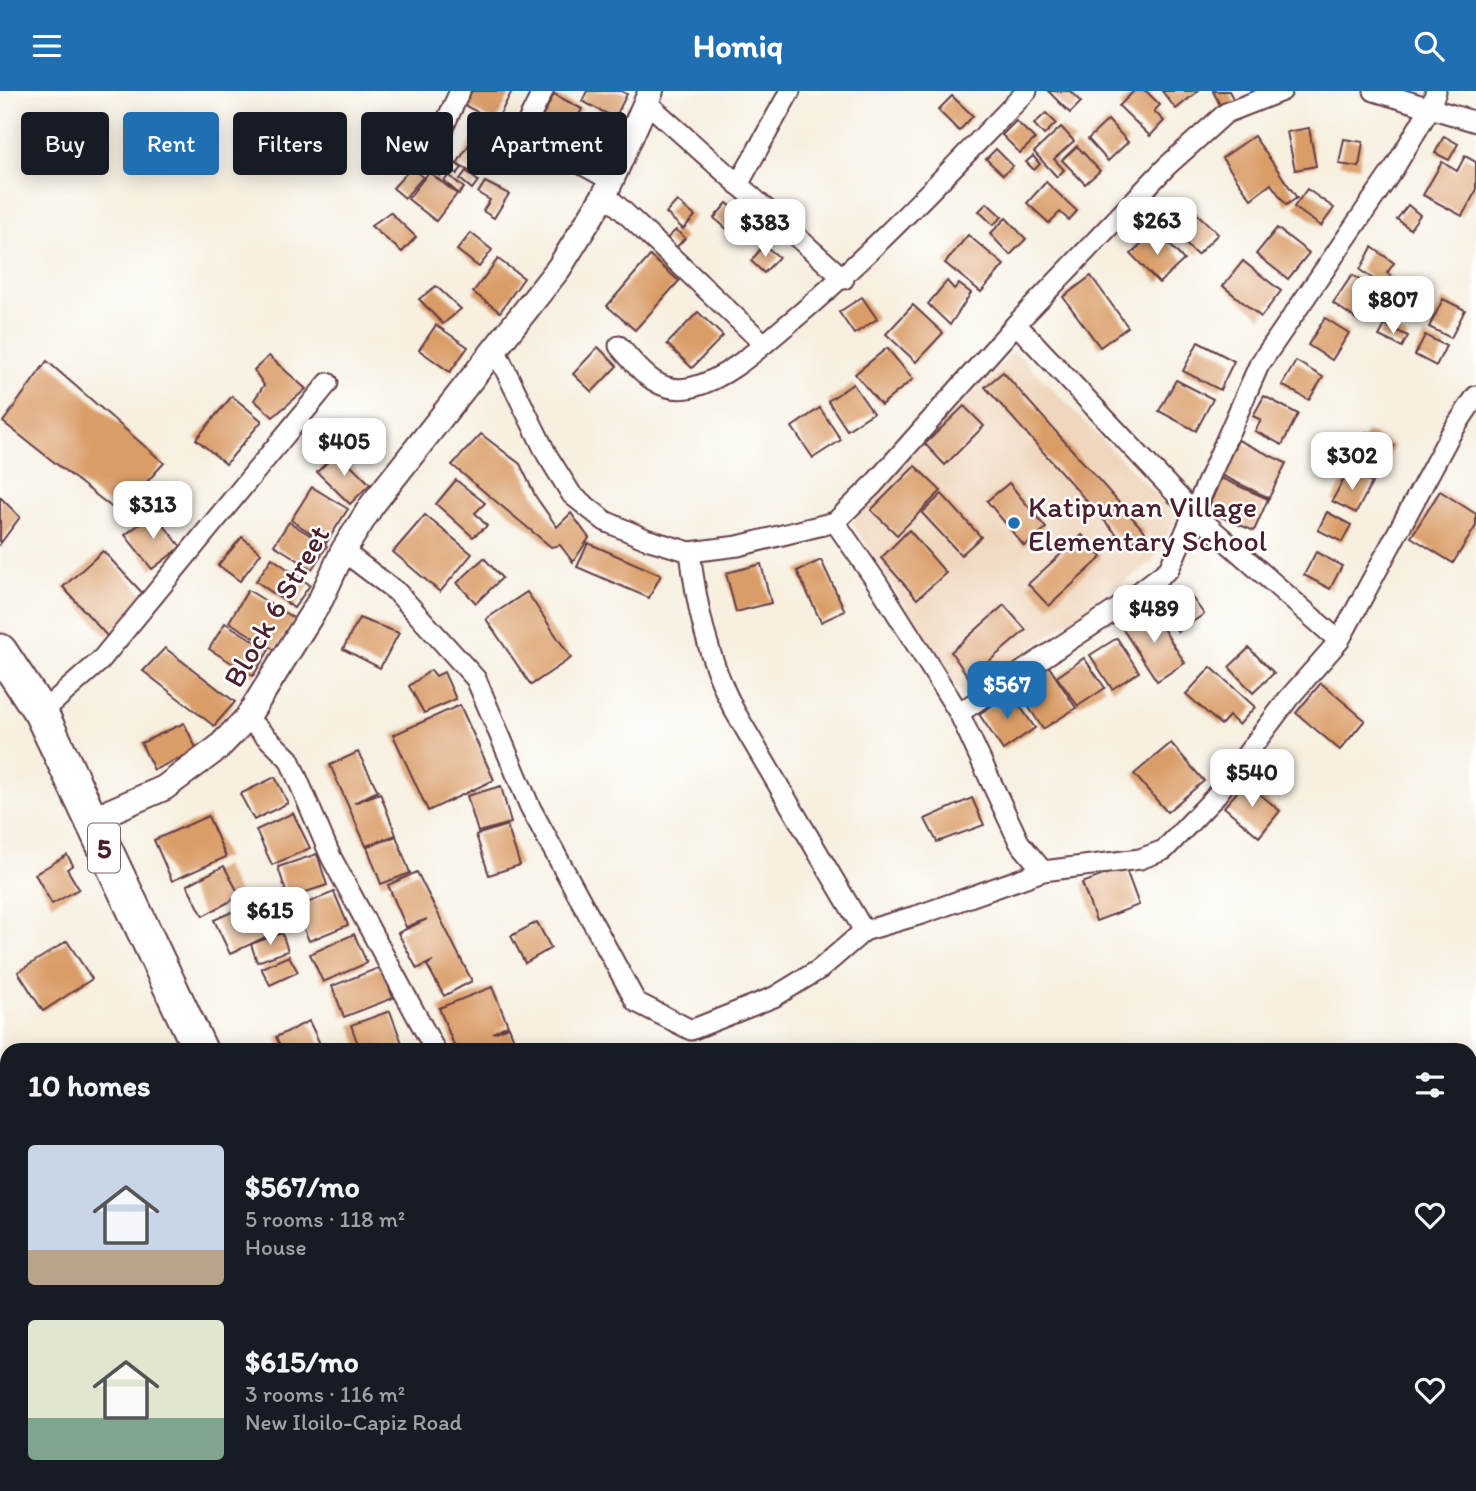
<!DOCTYPE html>
<html lang="en">
<head>
<meta charset="utf-8">
<style>
	:root { --surface:#171b24; --page:#242831; --text:#f1f3f6; --muted:#9ea1a6; --accent:#1f6fb2 }
	body { margin:0; font-family:Itim,sans-serif; background:var(--page); color:var(--text); height:100vh; display:flex; flex-direction:column; font-size:26px; white-space:nowrap }
	* { box-sizing:border-box; margin:0 }
	p { font-size:23px; color:var(--muted) }
	.icon { flex:none; width:38px; height:38px; fill:none; stroke:currentColor; stroke-width:2; stroke-linecap:round; stroke-linejoin:round }
	.map { position:relative; flex:1; overflow:hidden }
	.drawer { position:absolute; left:0px; top:952px; width:1477px; height:448px; display:flex; flex-direction:column; background:var(--surface); border-radius:21px 21px 0 0; box-shadow:0 4px 18px #0003 }
	.drawer>* { flex:none }
	.banner { position:absolute; left:21px; top:21px; width:700px; height:63px; display:flex; gap:14px }
	.price { position:absolute; translate:-50% -60px; padding:0 16px; border-radius:14px; background:#fff; color:#222; font-size:23px; line-height:46px; filter:drop-shadow(0 2px 4px #0008) }
	.price::after { content:''; position:absolute; left:50%; top:42px; width:21px; height:16px; margin-left:-10px; background:inherit; clip-path:polygon(0 0,100% 0,50% 100%) }
	.price.on { background:var(--accent); color:#fff }
	ul { padding:0; list-style:none }
	li { display:flex; align-items:center; gap:21px; height:175px; padding:0 28px }
	li span { display:grid; place-items:center; flex:none; width:196px; height:140px; border-radius:7px; color:#555 }
	li>.icon { margin-inline-start:auto }
	span .icon { width:84px; height:84px; fill:#fffc; stroke-width:1 }
	li b { font-size:30px }
	h2 { display:flex; justify-content:space-between; align-items:center; height:84px; padding:0 28px; font-size:30px }
	.chip { padding:0 24px; border-radius:7px; background:var(--surface); box-shadow:0 4px 18px #0003; font-size:24px; line-height:63px }
	.chip.on { background:var(--accent); color:#fff }
	header { display:flex; justify-content:space-between; align-items:center; height:91px; padding:0 28px; background:var(--accent); color:#fff; font-size:32px; font-weight:700 }
	.map>svg:first-child { display:block }
</style>
</head>
<body>
<header><svg class="icon" aria-label="menu" viewBox="0 0 24 24"><path d="M4 6h16M4 12h16M4 18h16"/></svg>Homiq<svg class="icon" aria-label="search" viewBox="0 0 24 24"><circle cx="10" cy="10" r="6"/><path d="M15 15l6 6"/></svg></header>
<div class="map">
<svg width="1476" height="1400" viewBox="0 0 1476 1400">
	<rect width="100%" height="100%" fill="#fff"/>
	<filter id="ink" filterUnits="userSpaceOnUse"><feTurbulence type="fractalNoise" baseFrequency=".0143" numOctaves="2"/><feDisplacementMap in="SourceGraphic" scale="14" xChannelSelector="R" yChannelSelector="G"/><feConvolveMatrix kernelMatrix="1 2 1 2 8 2 1 2 1" color-interpolation-filters="sRGB"/></filter>
	<filter id="wash" filterUnits="userSpaceOnUse"><feTurbulence type="fractalNoise" baseFrequency=".00686" numOctaves="4" result="noise"/><feDisplacementMap in="SourceGraphic" scale="28" xChannelSelector="R" yChannelSelector="G"/><feGaussianBlur stdDeviation="1.57" result="paint"/><feColorMatrix in="noise" values="0 0 0 0 0 0 0 0 0 0 0 0 0 0 0 0 0 1.4 0 .05"/><feComposite in="paint" operator="in"/></filter>
	<g filter="url(#wash)">
		<rect width="100%" height="100%" fill="#f7f0e0"/>
		<polygon fill="#efd6bc" points="1014,259 1178,426 1152,471 963,606 855,436 854,429 918,355"/>
		<g id="blocks">
			<g fill="#da9d68">
				<polygon points="472,0 512,0 496,31 464,14"/>
				<polygon points="587,0 621,0 627,3 615,27 582,10"/>
				<polygon points="1048,0 1070,0 1081,11 1070,22"/>
				<polygon points="1134,0 1146,0 1160,14 1154,20 1164,30 1150,45 1119,15"/>
				<polygon points="1162,0 1198,0 1176,18"/>
				<polygon points="1213,0 1229,0 1236,13 1223,20"/>
				<polygon points="554,3 582,18 567,46 539,32"/>
				<polygon points="952,5 973,25 959,40 938,19"/>
				<polygon points="1046,22 1056,32 1044,44 1034,33"/>
				<polygon points="425,23 439,34 431,45 416,33"/>
				<polygon points="1108,29 1128,51 1108,70 1088,48"/>
				<polygon points="1016,30 1035,48 1020,62 1002,44"/>
				<polygon points="1061,36 1074,50 1054,68 1064,79 1057,86 1034,61"/>
				<polygon points="1309,37 1316,75 1295,79 1287,41"/>
				<polygon points="579,38 594,45 587,58 573,50"/>
				<polygon points="1254,45 1297,107 1286,114 1271,93 1251,108 1222,67"/>
				<polygon points="1444,45 1458,53 1449,69 1435,62"/>
				<polygon points="424,47 452,70 440,85 411,62"/>
				<polygon points="472,48 486,56 491,48 503,55 493,71 486,68 476,84 457,73"/>
				<polygon points="1344,48 1363,51 1359,76 1339,73"/>
				<polygon points="519,54 532,62 519,83 506,75"/>
				<polygon points="1077,55 1100,80 1085,93 1062,69"/>
				<polygon points="996,58 1013,75 1003,84 986,68"/>
				<polygon points="1033,65 1040,73 1034,79 1026,71"/>
				<polygon points="1465,65 1476,71 1476,100 1462,125 1423,104 1442,71 1457,80"/>
				<polygon points="455,72 462,77 457,83 451,77"/>
				<polygon points="411,77 423,86 405,107 393,97"/>
				<polygon points="466,80 478,90 472,98 460,88"/>
				<polygon points="429,81 457,103 436,130 408,108"/>
				<polygon points="449,84 464,97 459,103 444,90"/>
				<polygon points="485,91 509,103 494,127 483,120 490,109 478,102"/>
				<polygon points="1046,91 1077,120 1069,129 1060,121 1049,132 1027,112"/>
				<polygon points="1307,98 1334,117 1321,135 1294,116"/>
				<polygon points="677,110 695,125 683,138 666,122"/>
				<polygon points="727,112 741,123 727,138 714,127"/>
				<polygon points="987,112 1002,126 993,134 979,120"/>
				<polygon points="1187,113 1218,143 1197,164 1166,134"/>
				<polygon points="1408,114 1420,124 1410,138 1397,128"/>
				<polygon points="390,121 416,146 402,161 371,135"/>
				<polygon points="1006,127 1026,148 1010,164 990,143"/>
				<polygon points="1277,137 1309,162 1288,188 1256,163"/>
				<polygon points="676,139 685,147 675,158 665,149"/>
				<polygon points="1156,139 1184,169 1159,192 1131,163"/>
				<polygon points="471,142 492,159 479,176 457,159"/>
				<polygon points="968,144 1004,174 981,201 945,172"/>
				<polygon points="764,154 779,166 764,182 751,170"/>
				<polygon points="1372,156 1394,172 1387,182 1391,185 1383,195 1360,179"/>
				<polygon points="650,165 679,190 635,239 607,215"/>
				<polygon points="498,168 524,187 500,221 473,201"/>
				<polygon points="1243,170 1281,200 1261,226 1223,195"/>
				<polygon points="1352,184 1378,202 1359,230 1333,212"/>
				<polygon points="1091,185 1128,236 1100,256 1063,206"/>
				<polygon points="947,190 954,198 959,193 971,202 950,234 928,213"/>
				<polygon points="436,195 461,218 443,233 419,208"/>
				<polygon points="862,206 877,228 854,243 839,221"/>
				<polygon points="1443,208 1465,219 1451,247 1429,236"/>
				<polygon points="913,214 943,242 916,271 886,243"/>
				<polygon points="698,221 723,245 692,277 667,253"/>
				<polygon points="1325,227 1349,242 1332,269 1308,254"/>
				<polygon points="436,234 468,256 450,281 419,259"/>
				<polygon points="1385,234 1408,245 1402,256 1379,245"/>
				<polygon points="1425,244 1446,255 1436,275 1415,264"/>
				<polygon points="1198,251 1234,270 1220,299 1183,280"/>
				<polygon points="598,256 617,275 592,301 573,283"/>
				<polygon points="887,257 913,288 881,314 855,283"/>
				<polygon points="269,265 306,298 273,326 254,309 264,294 254,279"/>
				<polygon points="47,270 164,372 119,422 3,331"/>
				<polygon points="1296,270 1323,286 1309,309 1282,294"/>
				<polygon points="1003,281 1145,441 1128,456 985,296"/>
				<polygon points="1176,289 1213,308 1196,340 1159,320"/>
				<polygon points="853,293 873,322 847,339 828,310"/>
				<polygon points="232,305 262,330 226,373 196,348"/>
				<polygon points="1264,305 1298,323 1282,354 1255,340 1261,329 1253,325"/>
				<polygon points="964,315 984,335 945,374 925,353"/>
				<polygon points="820,317 841,349 813,367 792,336"/>
				<polygon points="1367,341 1394,355 1383,378 1355,364"/>
				<polygon points="481,343 520,373 536,406 557,436 571,422 589,447 573,471 560,454 551,456 452,374"/>
				<polygon points="1238,349 1286,372 1269,407 1221,384"/>
				<polygon points="338,361 370,393 350,413 317,381"/>
				<polygon points="915,375 941,400 897,444 871,419"/>
				<polygon points="1348,380 1372,392 1356,422 1332,410"/>
				<polygon points="1221,387 1268,408 1254,440 1207,420"/>
				<polygon points="456,389 485,412 475,422 487,435 473,446 436,413"/>
				<polygon points="1009,392 1046,437 1024,455 987,410"/>
				<polygon points="312,396 348,418 326,452 291,429"/>
				<polygon points="1440,400 1476,423 1476,435 1453,472 1411,446"/>
				<polygon points="942,403 981,446 961,464 922,422"/>
				<polygon points="0,406 20,426 0,453"/>
				<polygon points="1327,421 1351,434 1342,451 1318,439"/>
				<polygon points="154,422 181,456 152,478 125,444"/>
				<polygon points="425,424 472,463 440,501 393,461"/>
				<polygon points="289,431 327,455 312,478 274,454"/>
				<polygon points="909,439 946,482 917,508 881,467"/>
				<polygon points="1082,444 1102,466 1049,515 1028,493"/>
				<polygon points="242,446 261,462 240,490 218,474"/>
				<polygon points="588,452 661,484 649,507 577,476"/>
				<polygon points="103,460 148,508 107,545 63,496"/>
				<polygon points="1316,461 1342,475 1330,498 1304,484"/>
				<polygon points="272,467 310,494 294,517 256,490"/>
				<polygon points="484,467 502,487 476,512 457,492"/>
				<polygon points="821,469 845,520 821,531 797,480"/>
				<polygon points="761,473 771,512 736,521 726,482"/>
				<polygon points="1184,496 1204,523 1178,541 1158,514"/>
				<polygon points="248,499 295,528 275,559 229,531"/>
				<polygon points="527,501 571,567 531,594 486,528"/>
				<polygon points="1004,514 1026,539 969,587 951,561"/>
				<polygon points="1151,519 1185,572 1157,590 1122,537"/>
				<polygon points="359,527 399,542 380,577 343,558"/>
				<polygon points="225,532 269,559 253,585 209,558"/>
				<polygon points="1117,547 1139,581 1112,598 1090,564"/>
				<polygon points="165,557 235,611 214,635 143,580"/>
				<polygon points="1249,557 1274,582 1253,602 1229,576"/>
				<polygon points="1084,567 1105,597 1078,615 1057,586"/>
				<polygon points="1046,571 1076,617 1043,638 1013,592"/>
				<polygon points="1211,576 1255,616 1239,634 1229,625 1221,634 1186,603"/>
				<polygon points="431,579 436,585 444,581 456,608 424,622 409,595"/>
				<polygon points="1321,592 1365,629 1340,659 1296,622"/>
				<polygon points="1011,602 1035,637 1003,659 979,623"/>
				<polygon points="460,614 494,689 428,720 393,644"/>
				<polygon points="184,632 197,659 154,679 141,652"/>
				<polygon points="1171,652 1204,690 1167,721 1134,683"/>
				<polygon points="358,661 378,700 354,712 380,702 396,744 366,755 330,674"/>
				<polygon points="275,686 288,712 254,729 240,703"/>
				<polygon points="1246,691 1280,720 1259,746 1224,716"/>
				<polygon points="501,695 511,732 478,741 467,705"/>
				<polygon points="972,707 984,734 937,751 925,728"/>
				<polygon points="293,722 310,757 272,774 256,739"/>
				<polygon points="208,725 226,766 172,790 154,749"/>
				<polygon points="507,734 520,774 489,784 476,744"/>
				<polygon points="396,745 410,782 381,793 367,756"/>
				<polygon points="317,763 327,794 288,807 278,776"/>
				<polygon points="67,764 73,774 67,778 79,798 52,813 35,783"/>
				<polygon points="224,775 240,805 203,825 187,794"/>
				<polygon points="1125,776 1139,814 1096,830 1082,792"/>
				<polygon points="417,781 472,890 444,905 427,874 433,870 417,878 398,842 427,828 406,836 388,794"/>
				<polygon points="334,801 348,834 309,850 295,817"/>
				<polygon points="267,805 282,838 230,863 214,829"/>
				<polygon points="537,831 551,857 525,872 511,845"/>
				<polygon points="282,842 288,860 257,871 251,853"/>
				<polygon points="354,843 367,872 323,891 310,863"/>
				<polygon points="67,850 92,888 43,920 18,881"/>
				<polygon points="289,865 298,881 270,894 261,877"/>
				<polygon points="381,876 393,907 344,926 332,895"/>
				<polygon points="492,896 508,934 493,942 509,936 518,959 456,959 439,917"/>
				<polygon points="390,920 403,955 392,959 360,959 351,934"/>
				<polygon points="309,930 323,959 282,959 276,946"/>
				<polygon points="146,953 151,959 135,959"/>
				<polygon points="350,1393 374,1393 374,1394 354,1399"/>
				<polygon points="620,1393 679,1393 682,1400 622,1400"/>
			</g>
		</g>
	</g>
	<g filter="url(#ink)">
		<use href="#blocks" fill-opacity="0" stroke="#643e46" stroke-width="2"/>
		<g fill="none" stroke-linecap="round" stroke-linejoin="round">
			<defs>
				<g id="minor">
					<polyline points="543,0 528,30 527,43 610,89"/>
					<polyline points="1374,0 1476,31"/>
					<polyline points="645,10 844,188"/>
					<polyline points="438,48 460,0"/>
					<polyline points="738,94 790,0"/>
					<polyline points="605,103 764,253"/>
					<polyline points="1016,233 1194,422 1339,550"/>
					<path d="M619,255C639,278 658,305 693,296C727,287 756,260 782,238C870,166 947,82 1027,0"/>
					<polyline points="495,258 547,364 572,404 605,430 646,448 690,461 738,455 835,431 872,395 1016,233 1167,75 1226,22 1282,0"/>
					<polyline points="835,431 878,493 959,622 1019,751 1043,780"/>
					<polyline points="343,460 397,501 476,588 530,716 636,911 691,939 774,906 820,878 864,840 922,823 1043,780 1140,768 1164,759 1214,707 1288,608 1339,550 1450,344 1476,305"/>
					<path d="M690,461C697,518 708,568 734,619L864,840"/>
					<polyline points="41,622 100,570 328,292"/>
					<polyline points="959,622 1117,518 1169,478 1259,274 1395,76 1430,17 1436,0"/>
					<polyline points="247,627 289,668 331,766 435,959"/>
					<polyline points="845,1400 863,1393"/>
				</g>
				<polyline id="tertiary" points="90,729 164,697 218,657 247,627 321,508 343,460 372,414 559,177 605,103 651,0"/>
				<g id="trunk">
					<polyline points="0,560 41,622 200,959"/>
					<polyline points="398,1393 400,1400"/>
				</g>
			</defs>
			<use href="#minor" stroke="#643e46" stroke-width="23"/>
			<use href="#tertiary" stroke="#643e46" stroke-width="28"/>
			<use href="#trunk" stroke="#643e46" stroke-width="37"/>
			<polyline stroke="#643e46" stroke-width="3.5" stroke-dasharray="5 5" stroke-linecap="butt" points="0,1200 7,1198"/>
			<use href="#minor" stroke="#fff" stroke-width="19"/>
			<use href="#tertiary" stroke="#fff" stroke-width="24"/>
			<use href="#trunk" stroke="#fff" stroke-width="33"/>
		</g>
	</g>
	<circle fill="#1f6fb2" stroke="#fff" stroke-width="2.5" cx="1014" cy="432" r="7"/>
	<g text-anchor="middle" dominant-baseline="central" stroke-width="5" stroke-linejoin="round" paint-order="stroke">
		<rect fill="#fff" stroke="#80626b" stroke-width="2" x="88" y="732.5" width="32" height="49" rx="5"/>
		<g font-size="28" font-weight="bold" fill="#4a1f2b">
			<text x="104" y="757">5</text>
		</g>
		<g font-size="30" fill="#4a1f2b" stroke="#fff" text-anchor="start">
			<text x="1028" y="415">Katipunan Village<tspan x="1028" dy="34">Elementary School</tspan></text>
		</g>
		<g font-size="30" fill="#4a1f2b" stroke="#fff">
			<text transform="translate(276 515) rotate(-60)">Block 6 Street</text>
		</g>
	</g>
</svg>
<b class="price" style="left:1157px;top:166px">$263</b>
<b class="price" style="left:765px;top:168px">$383</b>
<b class="price" style="left:1393px;top:245px">$807</b>
<b class="price" style="left:344px;top:387px">$405</b>
<b class="price" style="left:1352px;top:401px">$302</b>
<b class="price" style="left:153px;top:450px">$313</b>
<b class="price" style="left:1154px;top:554px">$489</b>
<b class="price on" style="left:1007px;top:630px">$567</b>
<b class="price" style="left:1252px;top:718px">$540</b>
<b class="price" style="left:270px;top:856px">$615</b>
<div class="banner">
<a class="chip">Buy</a>
<a class="chip on">Rent</a>
<a class="chip">Filters</a>
<a class="chip">New</a>
<a class="chip">Apartment</a>
</div>
<section class="drawer">
<h2>10 homes<svg class="icon" aria-label="filters" viewBox="0 0 24 24"><path d="M4 7h16M4 17h16"/><circle cx="9" cy="7" r="2"/><circle cx="15" cy="17" r="2"/></svg></h2>
<ul>
<li><span style="background:linear-gradient(#c9d6e8 75%,#b9a48a 0)"><svg class="icon" aria-label="home" viewBox="0 0 24 24"><path d="M3 11l9-7 9 7M6 9v11h12V9"/></svg></span><div><b>$567/mo</b><p>5 rooms · 118 m²</p><p>House</p></div><svg class="icon" aria-label="heart" viewBox="0 0 24 24"><path d="M12 20l-8-8c-3-5 5-10 8-4 3-6 11-1 8 4z"/></svg></li>
<li><span style="background:linear-gradient(#dfe7d0 70%,#7fa58c 0)"><svg class="icon" aria-label="home" viewBox="0 0 24 24"><path d="M3 11l9-7 9 7M6 9v11h12V9"/></svg></span><div><b>$615/mo</b><p>3 rooms · 116 m²</p><p>New Iloilo-Capiz Road</p></div><svg class="icon" aria-label="heart" viewBox="0 0 24 24"><path d="M12 20l-8-8c-3-5 5-10 8-4 3-6 11-1 8 4z"/></svg></li>
</ul>
</section>
</div>
</body>
</html>
